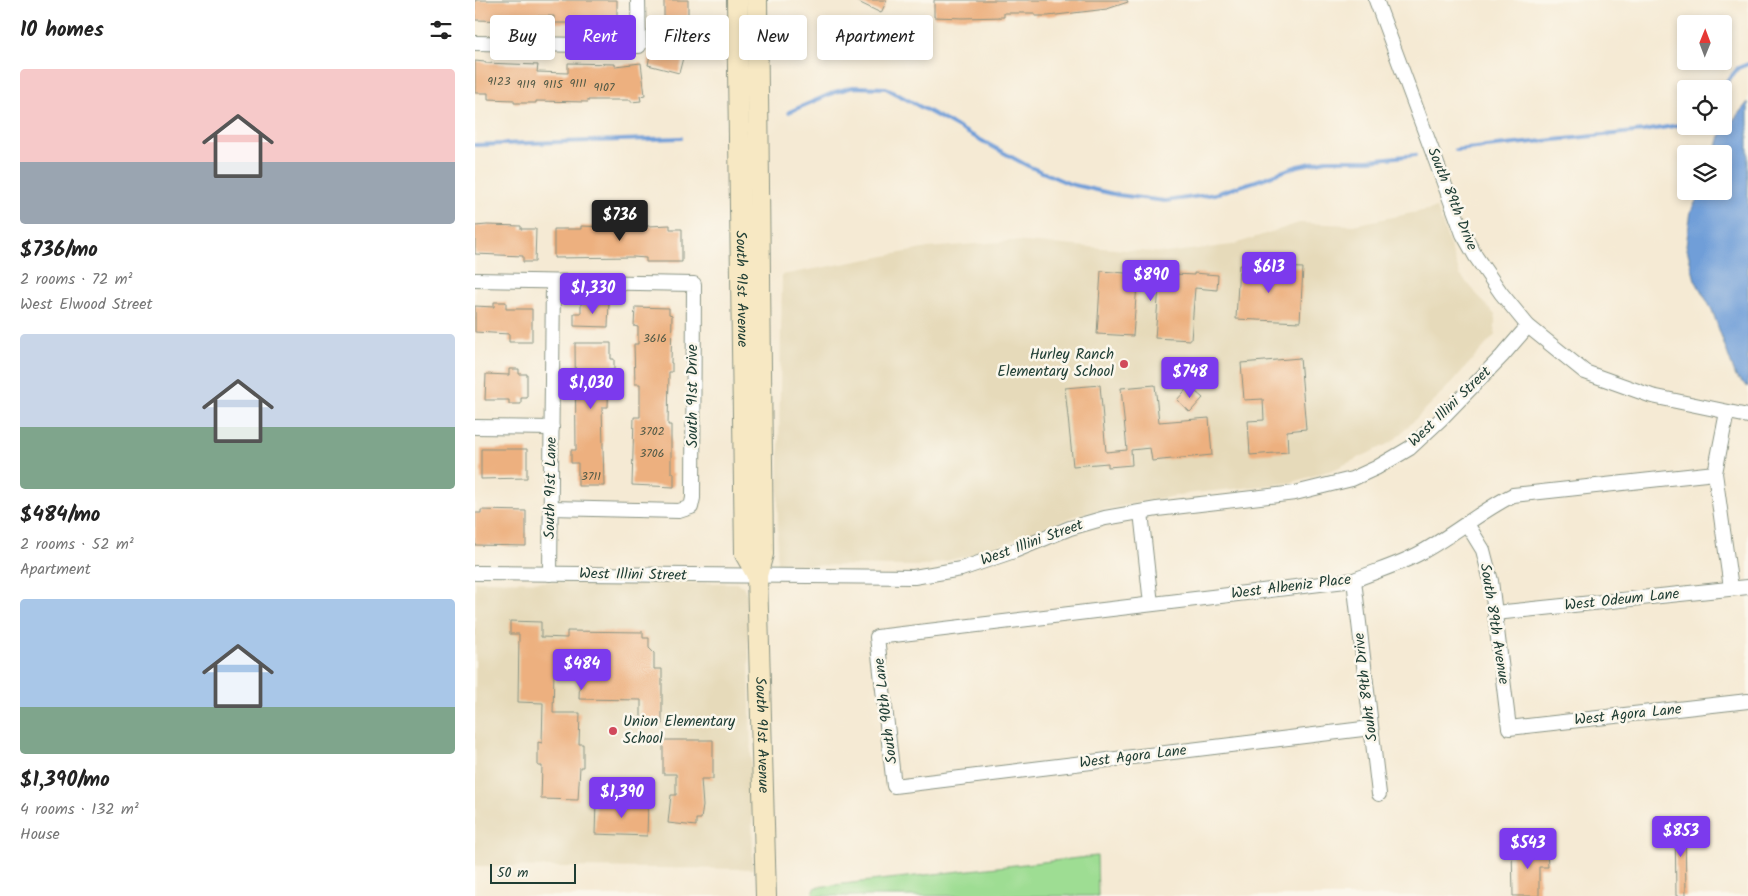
<!DOCTYPE html>
<html lang="en">
<head>
<meta charset="utf-8">
<style>
	:root { --surface:#fff; --page:#f6f6f6; --text:#222; --muted:#767676; --accent:#7c3aed }
	body { margin:0; font-family:Kalam,sans-serif; background:var(--page); color:var(--text); height:100vh; display:flex; flex-direction:column; font-size:19px; white-space:nowrap }
	* { box-sizing:border-box; margin:0 }
	p { font-size:16px; color:var(--muted) }
	.icon { flex:none; width:28px; height:28px; fill:none; stroke:currentColor; stroke-width:2; stroke-linecap:round; stroke-linejoin:round }
	.map { position:relative; flex:1; overflow:hidden }
	.panel { display:flex; flex-direction:column; background:var(--surface); width:475px }
	.panel>* { flex:none }
	.banner { position:absolute; left:15px; top:15px; width:475px; height:45px; display:flex; gap:10px }
	.needle { width:32px; rotate:1deg }
	.fabs { position:absolute; left:1202px; top:15px; display:grid; gap:10px }
	.fabs a { display:grid; place-items:center; width:55px; height:55px; border-radius:5px; background:var(--surface); box-shadow:0 2px 8px #0003; font-size:25px }
	.scale { position:absolute; left:15px; bottom:12px; width:86px; box-sizing:border-box; padding-left:5px; border:2px solid #1f3d34; border-top:0; font-size:14px; line-height:18px; white-space:nowrap; color:#1f3d34; -webkit-text-stroke:4px #fbf7ec; paint-order:stroke }
	.price { position:absolute; translate:-50% -42px; padding:0 11px; border-radius:5px; background:var(--accent); color:#fff; font-size:16px; line-height:32px; filter:drop-shadow(0 1px 2px #0008) }
	.price::after { content:''; position:absolute; left:50%; top:30px; width:15px; height:11px; margin-left:-8px; background:inherit; clip-path:polygon(0 0,100% 0,50% 100%) }
	.price.selected { background:#222; color:#fff }
	ul { padding:0; list-style:none }
	li { display:grid; align-content:center; gap:10px; height:265px; padding:0 20px }
	li span { display:grid; place-items:center; height:155px; border-radius:5px; color:#555 }
	li>.icon { margin-inline-start:auto }
	span .icon { width:90px; height:90px; fill:#fffc; stroke-width:1 }
	li b { font-size:21px }
	h2 { display:flex; justify-content:space-between; align-items:center; height:60px; padding:0 20px; font-size:21px }
	.pill { padding:0 18px; border-radius:5px; background:var(--surface); box-shadow:0 2px 8px #0003; font-size:18px; line-height:45px }
	.pill.selected { background:var(--accent); color:#fff }
	main { display:flex; flex:1; min-height:0 }
	.map>svg:first-child { display:block }
</style>
</head>
<body>
<main>
<section class="panel">
<h2>10 homes<svg class="icon" aria-label="filters" viewBox="0 0 24 24"><path d="M4 7h16M4 17h16"/><circle cx="9" cy="7" r="2"/><circle cx="15" cy="17" r="2"/></svg></h2>
<ul>
<li><span style="background:linear-gradient(#f6c9c9 60%,#9aa5b1 0)"><svg class="icon" aria-label="home" viewBox="0 0 24 24"><path d="M3 11l9-7 9 7M6 9v11h12V9"/></svg></span><div><b>$736/mo</b><p>2 rooms · 72 m²</p><p>West Elwood Street</p></div></li>
<li><span style="background:linear-gradient(#c9d6e8 60%,#7fa58c 0)"><svg class="icon" aria-label="home" viewBox="0 0 24 24"><path d="M3 11l9-7 9 7M6 9v11h12V9"/></svg></span><div><b>$484/mo</b><p>2 rooms · 52 m²</p><p>Apartment</p></div></li>
<li><span style="background:linear-gradient(#a9c7e8 70%,#7fa58c 0)"><svg class="icon" aria-label="home" viewBox="0 0 24 24"><path d="M3 11l9-7 9 7M6 9v11h12V9"/></svg></span><div><b>$1,390/mo</b><p>4 rooms · 132 m²</p><p>House</p></div></li>
</ul>
</section>
<div class="map">
<svg width="1273" height="896" viewBox="0 0 1273 896">
	<rect width="100%" height="100%" fill="#fbf7ec"/>
	<filter id="ink" filterUnits="userSpaceOnUse"><feTurbulence type="fractalNoise" baseFrequency=".02" numOctaves="2"/><feDisplacementMap in="SourceGraphic" scale="10" xChannelSelector="R" yChannelSelector="G"/><feConvolveMatrix kernelMatrix="1 2 1 2 8 2 1 2 1" color-interpolation-filters="sRGB"/></filter>
	<filter id="wash" filterUnits="userSpaceOnUse"><feTurbulence type="fractalNoise" baseFrequency=".0096" numOctaves="4" result="noise"/><feDisplacementMap in="SourceGraphic" scale="20" xChannelSelector="R" yChannelSelector="G"/><feGaussianBlur stdDeviation="1.12" result="paint"/><feColorMatrix in="noise" values="0 0 0 0 0 0 0 0 0 0 0 0 0 0 0 0 0 1.4 0 .05"/><feComposite in="paint" operator="in"/></filter>
	<g filter="url(#wash)">
		<rect width="100%" height="100%" fill="#f5ead4"/>
		<g fill="#e6daba">
			<polygon points="962,208 985,275 1020,315 1020,335 966,394 917,442 860,469 815,483 710,494 605,514 499,555 448,566 302,565 307,275 453,248 537,241 690,253 757,245 824,223 878,225"/>
			<polygon points="0,581 261,583 268,586 273,596 278,869 0,866"/>
		</g>
		<polygon fill="#9edd93" stroke="#5e8d64" points="622,856 623,896 337,896 341,887"/>
		<polygon fill="#6f9ed8" stroke="#476e86" points="1273,102 1273,387 1261,377 1237,310 1220,280 1211,245 1216,211 1226,191 1249,191 1249,154 1240,154 1245,136"/>
		<g fill="none" stroke-linecap="round" stroke-linejoin="round">
			<g stroke="#6f9ed8" stroke-width="4">
				<polyline points="1246,89 1263,68 1273,64"/>
				<polyline points="314,112 360,92 378,87 411,88 553,166 595,184 643,195 690,201 740,194 781,181 823,166 851,160 894,160 940,155"/>
				<polyline points="1249,118 1249,119"/>
				<polyline points="0,145 206,138"/>
				<polyline points="981,150 1169,131 1204,125 1211,120"/>
			</g>
		</g>
		<g id="blocks">
			<g fill="#edb07f">
				<polygon points="0,0 142,0 142,20 115,19 115,23 79,23 79,16 53,16 53,22 41,22 41,21 0,20"/>
				<polygon points="189,0 213,0 213,18 225,17 225,30 220,30 220,39 213,39 204,73 173,65 175,55 182,57 185,46 189,47"/>
				<polygon points="379,0 412,0 406,13"/>
				<polygon points="459,0 652,0 653,2 632,9 573,16 560,16 560,13 529,13 529,17 488,18 459,17"/>
				<polygon points="0,61 10,62 10,63 63,65 62,72 93,73 93,63 140,64 140,66 166,63 170,95 165,96 166,101 156,102 156,100 113,100 113,102 61,101 61,103 39,103 39,100 13,99 13,93 0,93"/>
				<polygon points="132,221 152,221 152,227 195,225 195,229 207,229 207,262 171,262 171,258 158,257 79,258 79,229 106,229 106,226 132,227"/>
				<polygon points="12,225 46,226 46,229 61,229 60,262 48,262 48,256 0,254 0,226"/>
				<polygon points="764,265 828,268 825,322 761,319"/>
				<polygon points="626,271 662,274 662,272 719,275 719,273 743,275 742,290 720,288 716,340 680,338 684,287 662,285 658,336 622,334"/>
				<polygon points="106,301 134,302 133,327 99,326 99,313 106,313"/>
				<polygon points="19,302 31,302 31,309 57,309 57,342 34,342 34,334 0,332 0,306 19,307"/>
				<polygon points="160,307 194,308 194,314 197,315 196,363 197,363 197,372 194,372 193,425 196,425 196,473 199,473 199,487 157,485 159,417 165,417 165,384 160,384 159,344 163,344 163,327 159,326"/>
				<polygon points="100,343 136,343 136,359 139,359 139,370 134,370 133,407 127,407 129,486 103,486 103,463 96,463 96,450 101,450"/>
				<polygon points="825,358 831,429 812,431 813,452 775,455 773,421 789,420 788,399 769,400 766,363"/>
				<polygon points="34,369 44,369 44,374 52,374 52,398 46,398 46,404 34,404 34,400 10,400 11,374 34,375"/>
				<polygon points="625,385 631,452 652,450 646,388 680,385 684,422 734,418 737,455 677,461 675,448 656,450 657,465 633,467 633,463 598,466 590,388"/>
				<polygon points="714,386 728,398 715,412 702,400"/>
				<polygon points="6,449 52,449 52,478 6,479"/>
				<polygon points="6,510 51,511 51,546 0,545 0,513 6,513"/>
				<polygon points="35,621 66,622 66,637 92,638 92,631 168,632 168,638 174,638 174,648 179,653 179,669 187,669 187,724 166,724 166,700 104,699 105,669 79,668 78,713 105,713 104,744 108,744 108,767 105,767 103,800 66,799 67,766 63,766 63,742 67,743 68,703 43,702 44,634 35,634"/>
				<polygon points="188,740 238,740 238,779 226,779 228,806 226,819 221,819 221,826 193,823 196,795 201,795 201,774 188,774"/>
				<polygon points="121,802 173,803 172,836 120,834"/>
				<polygon points="1200,819 1210,819 1211,896 1201,896"/>
				<polygon points="1037,846 1066,846 1066,850 1072,850 1073,867 1064,867 1064,896 1038,896"/>
			</g>
		</g>
	</g>
	<g filter="url(#ink)">
		<use href="#blocks" fill-opacity="0" stroke="#8a9484" stroke-width="1"/>
		<g fill="none" stroke-linecap="round" stroke-linejoin="round">
			<defs>
				<g id="minor">
					<polyline points="901,0 988,234 1001,257 1026,293 1053,326 1110,372 1177,396 1273,416"/>
					<polyline points="0,43 164,46 163,0"/>
					<polyline points="0,280 219,284 218,498 216,507 204,511 76,508"/>
					<polyline points="1252,412 1240,473 1256,588"/>
					<polyline points="0,427 77,428"/>
					<polyline points="666,512 676,604"/>
					<polyline points="992,524 1008,550 1016,581 1034,728 1273,701"/>
					<polyline points="0,573 439,577 486,569 539,551 595,528 630,518 682,509 820,493 877,479 901,468 935,448 965,420 1027,356 1053,326"/>
					<polyline points="75,574 78,282"/>
					<polyline points="879,580 904,794"/>
					<polyline points="1020,613 1273,587"/>
					<path d="M896,728L419,786L402,637L879,580C901,571 926,564 947,552C978,535 1006,511 1038,495L1240,473"/>
				</g>
				<g id="secondary">
					<path id="s1" d="M262,0L270,554L282,575"/>
					<path id="s2" d="M282,0L288,554L282,575L291,896"/>
				</g>
			</defs>
			<use href="#minor" stroke="#8a9484" stroke-width="16"/>
			<use href="#secondary" stroke="#8a9484" stroke-width="22"/>
			<use href="#minor" stroke="#fff" stroke-width="14"/>
			<use href="#secondary" stroke="#f7e8c3" stroke-width="20"/>
		</g>
	</g>
	<g fill="#d1495b" stroke="#fbf7ec" stroke-width="2">
		<circle cx="649" cy="364" r="5"/>
		<circle cx="138" cy="731" r="5"/>
	</g>
	<g text-anchor="middle" dominant-baseline="central" stroke-width="5" stroke-linejoin="round" paint-order="stroke">
		<g font-size="12" fill="#525a47">
			<text x="24" y="81">9123</text>
			<text x="103" y="83">9111</text>
			<text x="51" y="84">9119</text>
			<text x="78" y="84">9115</text>
			<text x="129" y="87">9107</text>
			<text x="180" y="338">3616</text>
			<text x="177" y="431">3702</text>
			<text x="177" y="453">3706</text>
			<text x="116" y="476">3711</text>
		</g>
		<g font-size="15" fill="#1f3d34" stroke="#fbf7ec">
			<text transform="translate(977 199) rotate(68)">South 89th Drive</text>
			<text stroke="none"><textPath href="#s1" startOffset="289">South 91st Avenue</textPath></text>
			<text transform="translate(218 396) rotate(-90)">South 91st Drive</text>
			<text transform="translate(975 407) rotate(-44)">West Illini Street</text>
			<text transform="translate(76 488) rotate(-89)">South 91st Lane</text>
			<text transform="translate(557 543) rotate(-20)">West Illini Street</text>
			<text transform="translate(158 575) rotate(1)">West Illini Street</text>
			<text transform="translate(816 587) rotate(-7)">West Albeniz Place</text>
			<text transform="translate(1147 600) rotate(-6)">West Odeum Lane</text>
			<text transform="translate(1019 624) rotate(81)">South 89th Avenue</text>
			<text transform="translate(891 687) rotate(-97)">Souht 89th Drive</text>
			<text transform="translate(411 711) rotate(-97)">South 90th Lane</text>
			<text transform="translate(1153 715) rotate(-6)">West Agora Lane</text>
			<text stroke="none"><textPath href="#s2" startOffset="736">South 91st Avenue</textPath></text>
			<text transform="translate(658 757) rotate(-7)">West Agora Lane</text>
		</g>
		<g font-size="15" fill="#1f3d34" stroke="#fbf7ec" text-anchor="end">
			<text x="639" y="355">Hurley Ranch<tspan x="639" dy="17">Elementary School</tspan></text>
			<text x="148" y="722" text-anchor="start">Union Elementary<tspan x="148" dy="17">School</tspan></text>
		</g>
	</g>
</svg>
<div class="fabs">
<a><svg class="needle" viewBox="-14 -14 28 28"><path d="M0-13l5 13h-10z" fill="#e53935"/><path d="M0 13l5-13h-10z" fill="#767676"/></svg></a>
<a><svg class="icon" aria-label="locate" viewBox="0 0 24 24"><circle cx="12" cy="12" r="6"/><path d="M12 2v4M12 18v4M2 12h4M18 12h4"/></svg></a>
<a><svg class="icon" aria-label="layers" viewBox="0 0 24 24"><path d="M12 4l9 5-9 5-9-5zM3 14l9 5 9-5"/></svg></a>
</div>
<div class="scale">50 m</div>
<b class="price selected" style="left:145px;top:242px">$736</b>
<b class="price" style="left:794px;top:294px">$613</b>
<b class="price" style="left:676px;top:302px">$890</b>
<b class="price" style="left:118px;top:315px">$1,330</b>
<b class="price" style="left:715px;top:399px">$748</b>
<b class="price" style="left:116px;top:410px">$1,030</b>
<b class="price" style="left:107px;top:691px">$484</b>
<b class="price" style="left:147px;top:819px">$1,390</b>
<b class="price" style="left:1206px;top:858px">$853</b>
<b class="price" style="left:1053px;top:870px">$543</b>
<div class="banner">
<a class="pill">Buy</a>
<a class="pill selected">Rent</a>
<a class="pill">Filters</a>
<a class="pill">New</a>
<a class="pill">Apartment</a>
</div>
</div>
</main>
</body>
</html>
